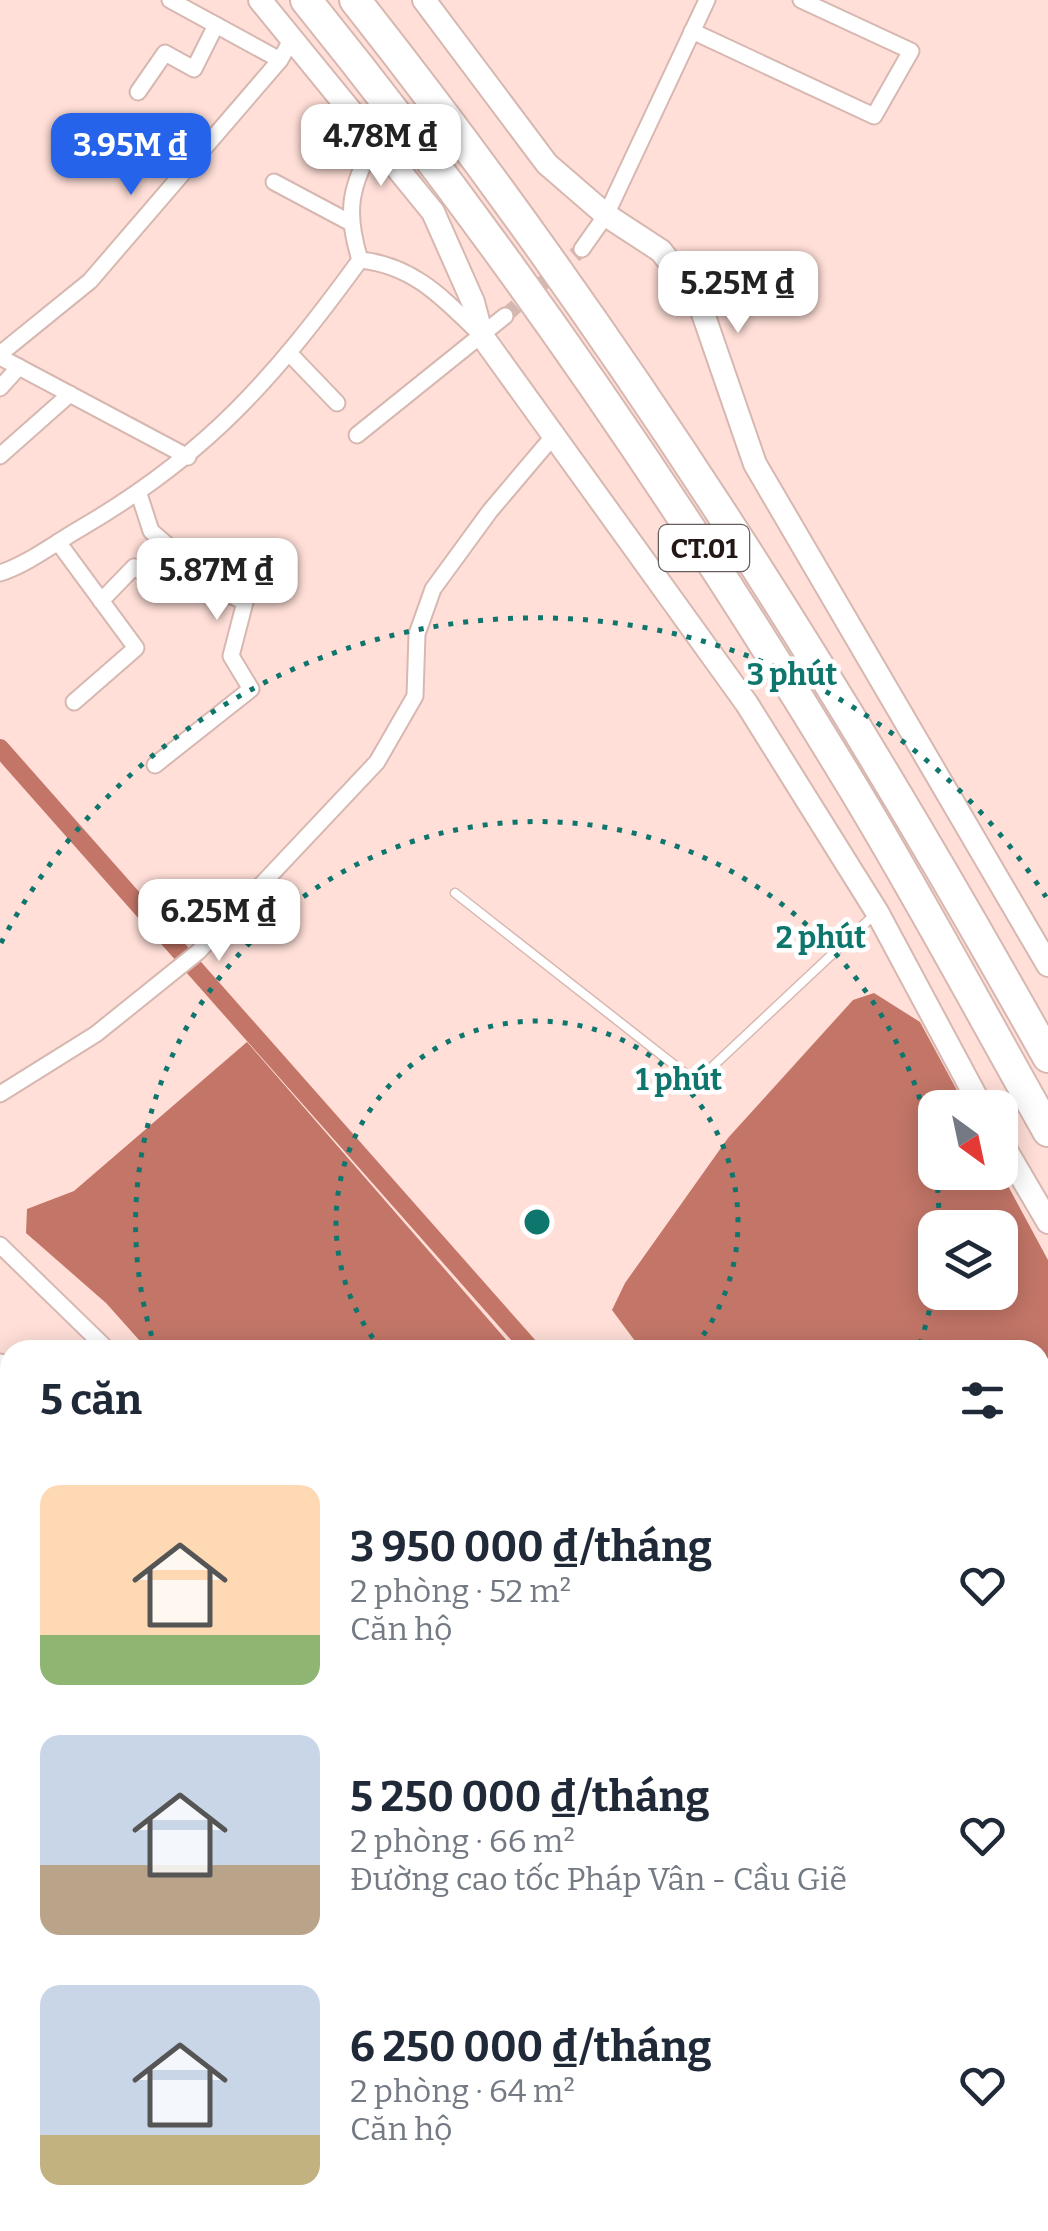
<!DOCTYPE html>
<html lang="vi">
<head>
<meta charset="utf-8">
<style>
	:root { --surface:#fff; --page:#f6f6f7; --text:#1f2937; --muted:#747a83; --accent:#2563eb }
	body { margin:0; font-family:Bitter,serif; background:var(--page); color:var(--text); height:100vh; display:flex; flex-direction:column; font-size:38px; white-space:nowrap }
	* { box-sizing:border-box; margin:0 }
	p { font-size:32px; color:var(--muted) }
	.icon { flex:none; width:55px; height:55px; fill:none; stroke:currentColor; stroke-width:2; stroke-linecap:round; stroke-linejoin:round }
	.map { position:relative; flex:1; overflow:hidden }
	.panel { position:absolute; left:0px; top:1340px; width:1050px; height:892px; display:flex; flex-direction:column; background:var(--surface); border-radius:30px 30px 0 0; box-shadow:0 5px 25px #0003 }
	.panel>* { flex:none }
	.needle { width:65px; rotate:147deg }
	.fabs { position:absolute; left:918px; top:1090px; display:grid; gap:20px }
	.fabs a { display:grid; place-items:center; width:100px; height:100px; border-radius:20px; background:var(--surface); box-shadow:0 5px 25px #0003; font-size:50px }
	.price { position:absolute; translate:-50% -85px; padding:0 22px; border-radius:20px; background:#fff; color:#222; font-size:32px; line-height:65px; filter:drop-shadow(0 2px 5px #0008) }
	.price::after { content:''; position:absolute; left:50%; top:60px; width:30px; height:22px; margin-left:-15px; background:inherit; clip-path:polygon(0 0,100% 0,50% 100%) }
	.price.selected { background:var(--accent); color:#fff }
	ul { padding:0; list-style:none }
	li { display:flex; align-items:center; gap:30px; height:250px; padding:0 40px }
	li span { display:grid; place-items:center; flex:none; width:280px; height:200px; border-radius:20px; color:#555 }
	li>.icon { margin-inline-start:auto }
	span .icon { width:120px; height:120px; fill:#fffc; stroke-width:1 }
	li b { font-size:42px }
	h2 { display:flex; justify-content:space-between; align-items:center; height:120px; padding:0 40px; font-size:42px }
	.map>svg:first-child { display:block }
</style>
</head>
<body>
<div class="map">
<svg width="1048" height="2231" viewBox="0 0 1048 2231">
	<rect width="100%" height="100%" fill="#ffdfd8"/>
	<g fill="#c37668" fill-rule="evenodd">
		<path d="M874,993L920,1022L966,1107L935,1108V1172L1000,1171L1048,1260V1534L1040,1530V1350H650L635,1341L612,1310L625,1283L728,1138L853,1000ZM935,1228H1000V1292H935Z"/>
		<polygon points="247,1042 515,1350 148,1350 106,1303 26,1233 27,1209 74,1191"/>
		<polygon points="1040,1551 1048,1555 1048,1872 1040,1863"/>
		<polygon points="10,1637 10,1983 0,1981 0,1647"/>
		<polygon points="1040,1989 1048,1999 1048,2231 473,2231 464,2223 1040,2222"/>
		<polygon points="0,2026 10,2029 10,2222 216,2222 218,2231 0,2231"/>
	</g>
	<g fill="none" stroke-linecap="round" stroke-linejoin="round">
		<g stroke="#c37668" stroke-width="18">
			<polyline points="0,748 532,1350"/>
			<polyline points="1040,1925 1048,1934"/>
		</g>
		<polyline stroke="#d3b7b1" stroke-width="15" stroke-dasharray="15 8" stroke-linecap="butt" points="505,316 582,249"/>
		<defs>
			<g id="lane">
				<polyline points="455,893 696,1082 874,915"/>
				<polyline points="0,1477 10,1489"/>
				<polyline points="0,1627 10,1615"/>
			</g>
			<g id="street">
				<polyline points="170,0 280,60 293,37"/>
				<polyline points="692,31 874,116 911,51 801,0"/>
				<polyline points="138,92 165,53 194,69 216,25"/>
				<polyline points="274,182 349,222"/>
				<polyline points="582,249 606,215 707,0"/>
				<path d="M360,260C413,265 443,298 480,334"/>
				<polyline points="0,354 90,281 280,60"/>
				<polyline points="291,355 337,403"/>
				<polyline points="0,357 188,457"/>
				<polyline points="0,388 19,367"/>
				<polyline points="357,435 505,316"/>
				<polyline points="0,456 70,394"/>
				<polyline points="139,494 151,531 219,590 245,602 231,656 251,689 155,765"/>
				<polyline points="58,542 136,648 74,702"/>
				<path d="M0,573C28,564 55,543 81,528C208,454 274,378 360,260C344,208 351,188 375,140"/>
				<polyline points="101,601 134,567 152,578 172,549"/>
				<polyline points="0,1094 96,1034 198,952 377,762 415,696 417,634 433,589 490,511 556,433"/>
				<polyline points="0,1245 108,1350"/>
				<polyline points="425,2222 430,2231"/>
			</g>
			<g id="secondary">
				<polyline points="260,0 433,212 473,302 482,336 747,704 877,912 982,1108"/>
				<polyline points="424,0 547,164 606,215 661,251 698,299 755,464 1048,965"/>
				<polyline points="1000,1140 1048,1222"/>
			</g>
			<g id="primary">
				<polyline points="0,1367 10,1376"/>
				<polyline points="309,2222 316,2231"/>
			</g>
			<g id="highway">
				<path d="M306,0C504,245 683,507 846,776C917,892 981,1013 1048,1131"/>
				<path d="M355,0C617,332 842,688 1048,1057"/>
			</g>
		</defs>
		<use href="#lane" stroke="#d7b8b1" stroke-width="11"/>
		<use href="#street" stroke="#d7b8b1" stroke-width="19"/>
		<use href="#secondary" stroke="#d7b8b1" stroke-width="26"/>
		<use href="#primary" stroke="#d7b8b1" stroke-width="29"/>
		<use href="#highway" stroke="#d7b8b1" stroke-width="34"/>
		<use href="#lane" stroke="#fff" stroke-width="8"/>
		<use href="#street" stroke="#fff" stroke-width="15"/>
		<use href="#secondary" stroke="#fff" stroke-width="22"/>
		<use href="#primary" stroke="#fff" stroke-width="25"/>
		<use href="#highway" stroke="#fff" stroke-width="30"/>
	</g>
	<g fill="none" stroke="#0f766e" stroke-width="5" stroke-dasharray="5 10">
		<path d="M382 1350A201 201 0 1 1 692 1350"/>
		<path d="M935 1281A402 402 0 0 1 918 1350M156 1350A402 402 0 1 1 935 1163M936 1173A402 402 0 0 1 939 1226"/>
		<path d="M1 943A604 604 0 0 1 1046 897"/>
	</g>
	<g text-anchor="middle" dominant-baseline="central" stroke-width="9" stroke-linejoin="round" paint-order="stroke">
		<rect fill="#fff" stroke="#655d5c" stroke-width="2.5" x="659" y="525" width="90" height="46" rx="8"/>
		<g font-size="28" font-weight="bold" fill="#231816">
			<text x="704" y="548">CT.01</text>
		</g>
	</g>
	<circle cx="537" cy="1222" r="15" fill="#0f766e" stroke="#fff" stroke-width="5"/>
	<g font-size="30" text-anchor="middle" font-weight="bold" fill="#0f766e" stroke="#fff" stroke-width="9" stroke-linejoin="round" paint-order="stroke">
		<text x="792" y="685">3 phút</text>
		<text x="821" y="948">2 phút</text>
		<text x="679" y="1090">1 phút</text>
	</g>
</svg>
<div class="fabs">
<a><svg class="needle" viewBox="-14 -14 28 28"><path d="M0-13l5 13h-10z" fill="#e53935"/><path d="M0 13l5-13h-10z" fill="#747a83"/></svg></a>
<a><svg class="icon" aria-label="layers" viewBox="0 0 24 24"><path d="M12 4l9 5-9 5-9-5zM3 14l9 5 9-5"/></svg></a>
</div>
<b class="price" style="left:381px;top:189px">4.78M ₫</b>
<b class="price selected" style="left:131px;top:198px">3.95M ₫</b>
<b class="price" style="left:738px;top:336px">5.25M ₫</b>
<b class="price" style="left:217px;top:623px">5.87M ₫</b>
<b class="price" style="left:219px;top:964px">6.25M ₫</b>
<section class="panel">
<h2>5 căn<svg class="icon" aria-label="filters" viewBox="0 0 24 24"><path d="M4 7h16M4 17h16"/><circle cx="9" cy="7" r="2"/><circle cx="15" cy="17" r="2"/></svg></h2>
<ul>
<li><span style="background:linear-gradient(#ffd9b3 75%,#8fb573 0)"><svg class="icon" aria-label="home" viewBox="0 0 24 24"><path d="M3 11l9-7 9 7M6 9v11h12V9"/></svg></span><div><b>3 950 000 ₫/tháng</b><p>2 phòng · 52 m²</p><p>Căn hộ</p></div><svg class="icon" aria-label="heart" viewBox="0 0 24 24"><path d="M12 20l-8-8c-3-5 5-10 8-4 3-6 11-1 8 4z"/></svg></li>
<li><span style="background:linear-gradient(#c9d6e8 65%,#b9a48a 0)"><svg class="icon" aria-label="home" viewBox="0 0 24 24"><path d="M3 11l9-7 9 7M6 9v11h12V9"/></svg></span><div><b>5 250 000 ₫/tháng</b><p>2 phòng · 66 m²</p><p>Đường cao tốc Pháp Vân - Cầu Giẽ</p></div><svg class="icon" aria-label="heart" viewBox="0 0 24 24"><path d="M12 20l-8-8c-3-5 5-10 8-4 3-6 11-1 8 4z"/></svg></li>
<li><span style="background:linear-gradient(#c9d6e8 75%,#c2b280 0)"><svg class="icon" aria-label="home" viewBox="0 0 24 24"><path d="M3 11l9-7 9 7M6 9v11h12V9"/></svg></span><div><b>6 250 000 ₫/tháng</b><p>2 phòng · 64 m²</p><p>Căn hộ</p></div><svg class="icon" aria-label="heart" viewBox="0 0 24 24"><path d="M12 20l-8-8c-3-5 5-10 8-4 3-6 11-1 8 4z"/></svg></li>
</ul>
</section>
</div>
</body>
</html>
